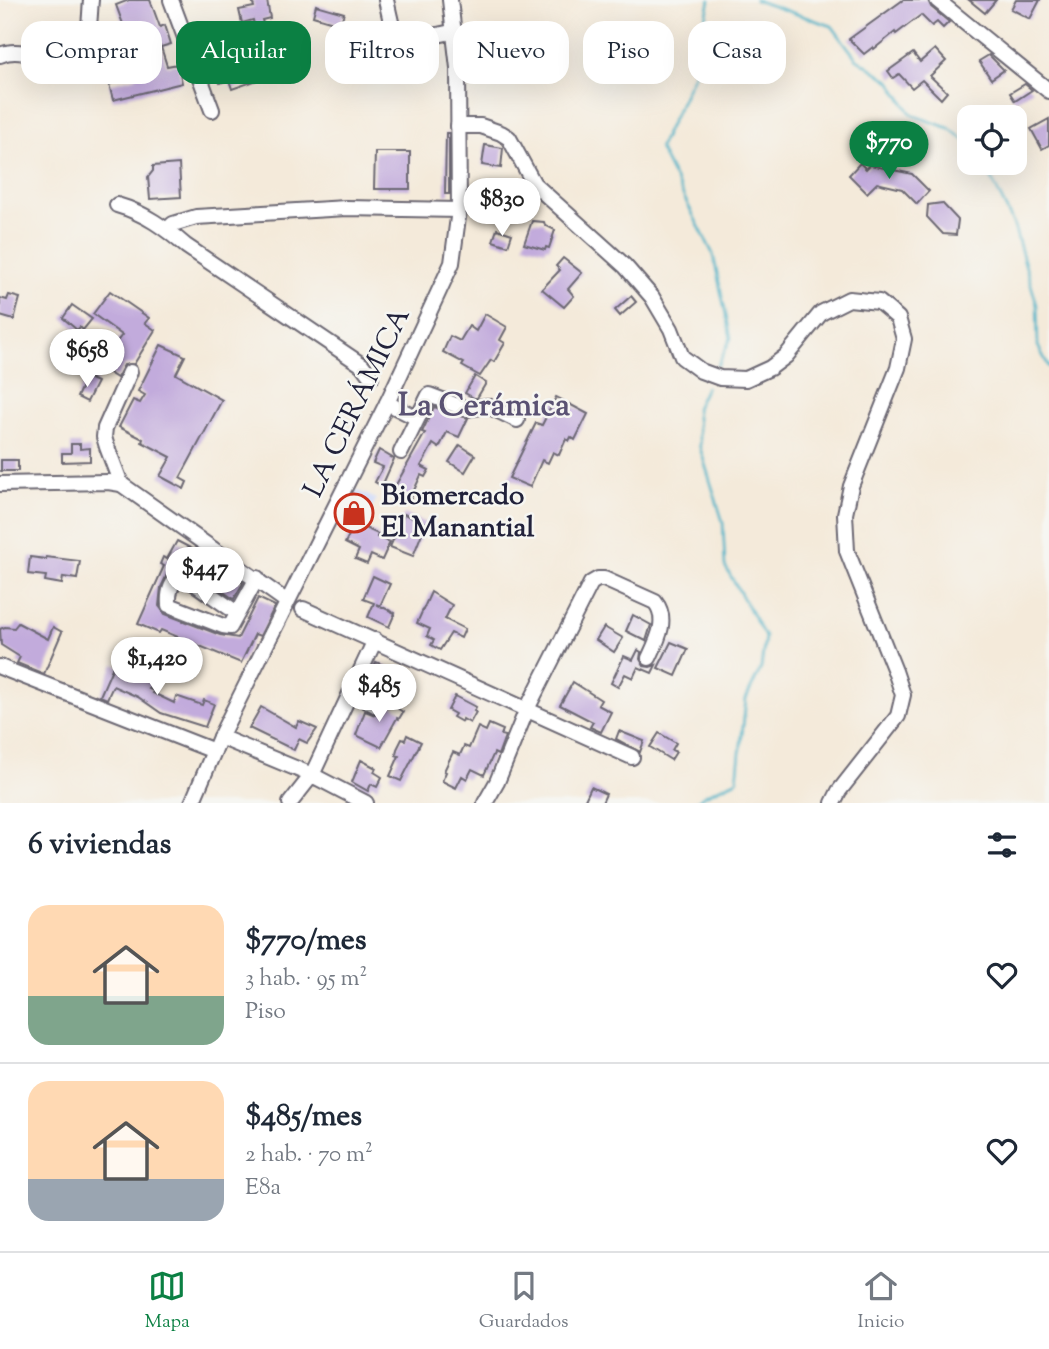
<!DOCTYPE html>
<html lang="es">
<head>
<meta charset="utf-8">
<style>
	:root { --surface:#fff; --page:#f2f2f3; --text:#1f2937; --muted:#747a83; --line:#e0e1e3; --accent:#0b8043 }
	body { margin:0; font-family:"Sorts Mill Goudy",serif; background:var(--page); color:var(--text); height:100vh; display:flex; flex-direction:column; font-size:26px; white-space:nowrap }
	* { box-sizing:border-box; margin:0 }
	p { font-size:23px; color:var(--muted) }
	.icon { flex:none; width:38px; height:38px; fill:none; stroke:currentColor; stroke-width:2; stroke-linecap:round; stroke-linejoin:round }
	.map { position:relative; height:803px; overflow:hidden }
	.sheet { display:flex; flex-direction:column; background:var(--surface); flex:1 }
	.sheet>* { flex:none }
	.hud { position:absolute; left:21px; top:21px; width:1008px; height:63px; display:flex; gap:14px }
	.controls { position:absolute; left:957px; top:105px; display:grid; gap:14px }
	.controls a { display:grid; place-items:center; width:70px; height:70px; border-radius:14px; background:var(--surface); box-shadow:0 7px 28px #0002; font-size:35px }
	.price { position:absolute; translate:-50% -60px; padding:0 16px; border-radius:24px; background:#fff; color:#222; font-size:23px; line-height:46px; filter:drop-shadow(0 2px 4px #0008) }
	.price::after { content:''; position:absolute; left:50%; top:42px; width:21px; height:16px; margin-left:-10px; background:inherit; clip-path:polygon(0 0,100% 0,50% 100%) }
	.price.on { background:var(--accent); color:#fff }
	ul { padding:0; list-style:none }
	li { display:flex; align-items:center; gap:21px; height:175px; padding:0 28px }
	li+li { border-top:2px solid var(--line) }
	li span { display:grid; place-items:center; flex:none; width:196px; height:140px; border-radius:21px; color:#555 }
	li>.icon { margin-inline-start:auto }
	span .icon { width:84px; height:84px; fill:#fffc; stroke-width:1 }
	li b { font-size:30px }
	h2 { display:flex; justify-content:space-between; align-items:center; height:84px; padding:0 28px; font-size:30px }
	.chip { padding:0 24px; border-radius:21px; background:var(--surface); box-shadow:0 7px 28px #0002; font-size:24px; line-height:63px }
	.chip.on { background:var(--accent); color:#fff }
	.dock { display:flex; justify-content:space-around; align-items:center; height:98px; border-top:2px solid var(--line); background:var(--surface); font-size:19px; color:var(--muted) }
	.dock a { display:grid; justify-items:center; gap:4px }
	.dock .on { color:var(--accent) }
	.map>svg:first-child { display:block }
</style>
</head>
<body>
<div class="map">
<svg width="1049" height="803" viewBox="0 0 1049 803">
	<rect width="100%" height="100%" fill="#f6f6f2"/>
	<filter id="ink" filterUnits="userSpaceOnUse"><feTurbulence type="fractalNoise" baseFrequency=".0143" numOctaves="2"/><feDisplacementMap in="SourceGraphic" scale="14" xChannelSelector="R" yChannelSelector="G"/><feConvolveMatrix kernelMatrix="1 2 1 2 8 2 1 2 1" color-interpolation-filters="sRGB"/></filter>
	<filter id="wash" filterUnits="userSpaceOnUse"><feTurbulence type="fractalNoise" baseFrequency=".00686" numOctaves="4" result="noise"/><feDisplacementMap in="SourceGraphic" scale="28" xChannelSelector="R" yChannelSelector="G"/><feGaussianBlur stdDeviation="1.57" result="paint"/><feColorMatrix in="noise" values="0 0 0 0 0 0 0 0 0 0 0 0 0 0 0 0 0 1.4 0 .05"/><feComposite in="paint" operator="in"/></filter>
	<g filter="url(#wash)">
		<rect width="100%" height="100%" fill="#f4eada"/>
		<polygon fill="#cfdafa" points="352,488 376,499 358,538 333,526"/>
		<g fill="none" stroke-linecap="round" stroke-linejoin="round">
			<g stroke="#4ab2c8" stroke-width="2.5">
				<polyline points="710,0 694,74 659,148 713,254 731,338 718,365"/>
				<polyline points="755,0 832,26 856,58 890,81 912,115 949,128 970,145"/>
				<polyline points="984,163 1013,223 1037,305 1038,346 1049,367"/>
				<polyline points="695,803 703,796 737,780 746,699 761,668 765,637 725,566 723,522 700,448 696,408 706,387"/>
			</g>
		</g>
		<g id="blocks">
			<g fill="#c2abdc">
				<polygon points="129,0 150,0 160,27 165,25 171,44 161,47 167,66 178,64 182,83 113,100 109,84 136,77 135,72 139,71 131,47 136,45 131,30 126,32 116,5"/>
				<polygon points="252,0 267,0 270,18 262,20 264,28 255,29 253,20 242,23 239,10 254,7"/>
				<polygon points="903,0 928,0 931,7 949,22 943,28 937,22 932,26 921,15 896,34 895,32 874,49 873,47 864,54 849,39"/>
				<polygon points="969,0 996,0 985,13"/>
				<polygon points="1016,0 1040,0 1030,19 1011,9"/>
				<polygon points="316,5 344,13 340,24 313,16"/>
				<polygon points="232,44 240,67 248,64 250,68 255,66 257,72 263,69 266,77 232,89 229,80 220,83 209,52"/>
				<polygon points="935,49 946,61 930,76 947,92 941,99 922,80 912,88 899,74 893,78 888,71 913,53 920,62"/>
				<polygon points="989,55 1004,70 991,79 979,61"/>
				<polygon points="1025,84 1032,90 1015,101 1010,93"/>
				<polygon points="1049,119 1049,145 1042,149 1031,129"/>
				<polygon points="446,133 449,133 449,194 445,194"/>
				<polygon points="485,145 503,148 501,168 482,165"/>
				<polygon points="375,152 410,152 410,189 374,189"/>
				<polygon points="860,163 866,169 870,165 912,174 929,191 917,204 902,189 877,183 867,193 849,175"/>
				<polygon points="179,164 181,197 150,199 148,177 153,171 153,166"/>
				<polygon points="942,203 958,220 956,235 943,234 927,217 928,205"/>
				<polygon points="532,221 544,222 545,225 555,230 549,248 546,247 545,250 524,244"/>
				<polygon points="497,229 512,234 508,246 493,241"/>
				<polygon points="563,258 582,273 568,289 574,296 564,307 542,289 560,270 556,266"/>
				<polygon points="110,291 149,318 145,323 155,330 134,364 124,365 117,378 101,368 106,359 102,357 108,347 111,349 122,335 93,314"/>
				<polygon points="9,295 20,298 14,320 0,316 0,298 7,300"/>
				<polygon points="631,296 636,302 620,316 615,310"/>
				<polygon points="72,305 92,319 83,330 80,327 77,330 63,318"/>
				<polygon points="485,314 507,327 500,340 505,343 494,362 491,360 480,376 462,366 464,363 443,352 450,336 460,341 469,326 476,331"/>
				<polygon points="161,345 185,356 176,374 222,400 180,478 187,482 184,489 160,476 171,457 142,442 143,439 119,427 133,400 140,403 145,395 138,391"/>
				<polygon points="475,376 486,383 477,398 474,398 465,393"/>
				<polygon points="86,377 97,382 87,402 77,397"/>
				<polygon points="556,397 588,414 575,440 571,437 569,441 566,439 559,455 553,452 548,463 542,460 530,487 509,478 536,423 542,425"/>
				<polygon points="434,407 468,418 459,437 447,432 439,448 433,444 421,466 429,470 425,477 421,475 410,499 393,490 425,433 422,432"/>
				<polygon points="71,444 80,444 80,449 90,448 90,461 62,462 62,453 71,453"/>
				<polygon points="460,445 475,455 465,472 449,462"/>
				<polygon points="379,450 394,459 382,486 375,482 383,467 373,463"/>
				<rect x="1" y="460" width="17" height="11"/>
				<polygon points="353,501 361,504 352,522 378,534 377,537 390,542 382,560 371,555 367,564 355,559 359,550 345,543 350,533 340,529"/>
				<polygon points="404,514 426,523 413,556 390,547"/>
				<polygon points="177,541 204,555 243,583 234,599 192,571 185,567 177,567 168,573 161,587 159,606 165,614 220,635 238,638 258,598 275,606 260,636 255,634 241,663 161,630 159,633 138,624 164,566 160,564 163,557 167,559"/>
				<polygon points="30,557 46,559 46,557 80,561 77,579 63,577 62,584 45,581 46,576 28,574"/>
				<polygon points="373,576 390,584 380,606 376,604 395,613 389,627 368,617 374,603 363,599"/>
				<polygon points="431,592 452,605 445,619 465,629 461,638 451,633 440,650 431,645 434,640 427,636 430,629 417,623"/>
				<polygon points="633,615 651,625 646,641 626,631"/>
				<polygon points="18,623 48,639 53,627 62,632 44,674 17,663 20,657 1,645 0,629 5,627 14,628"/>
				<polygon points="604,627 623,638 614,652 596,640"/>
				<polygon points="671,642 688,649 676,676 658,668"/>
				<polygon points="638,650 641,652 640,659 644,666 650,667 656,665 652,673 638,667 633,678 625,674 618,687 611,683 624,656 633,660"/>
				<polygon points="376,662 401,673 389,699 365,687"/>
				<polygon points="114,664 152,682 149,689 154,691 153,693 174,703 176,696 202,705 204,700 214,704 205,727 161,713 138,697 113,686 107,699 100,696"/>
				<polygon points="573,682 601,700 598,705 611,712 601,732 590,727 593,722 560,705"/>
				<polygon points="455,696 476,707 474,711 476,712 470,723 463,719 462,722 453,717 455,714 448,710"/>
				<polygon points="384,700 403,712 399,719 397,718 381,747 356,735 365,711 375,715 379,713 384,709"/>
				<polygon points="261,707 296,727 299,721 317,729 307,743 299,739 294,750 249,728"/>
				<polygon points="489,724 503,730 501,735 505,736 498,755 494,753 484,775 472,769 467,779 462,776 456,788 442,781 446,772 444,771 453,752 460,755 464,746 469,748 478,727 486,731"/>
				<polygon points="619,731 644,741 640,752 616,739"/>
				<polygon points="659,733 676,743 672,750 676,752 671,760 650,747"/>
				<polygon points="407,735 421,742 401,781 390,776 399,756 396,755 397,749 402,739 405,740"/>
				<polygon points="361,760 376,768 374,772 382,777 377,787 371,784 368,791 352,782"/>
				<polygon points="591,787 606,794 602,803 593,803 585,800"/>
			</g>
		</g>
	</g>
	<g filter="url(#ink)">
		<use href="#blocks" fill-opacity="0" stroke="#6c6873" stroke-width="2"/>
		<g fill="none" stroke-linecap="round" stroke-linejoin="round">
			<defs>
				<g id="minor">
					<polyline points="171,0 212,110"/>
					<polyline points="386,0 394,35 397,38 428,37 456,31"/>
					<polyline points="937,0 1049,91"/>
					<path d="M0,55C25,44 49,67 75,60C91,47 89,19 91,0"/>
					<polyline points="458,126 481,126 501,133 509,138 534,184 625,266 652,297 671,329 682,357 701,371 720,378 746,379 770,368 786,356 821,313 849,299 879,302 898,318 904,339 898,368 851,486 845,514 847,551 895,671 903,695 898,716 839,791 833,803"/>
					<path d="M117,205C145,213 165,228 186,246L362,365L371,377"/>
					<polyline points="167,230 173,224 196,217 346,208 459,210"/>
					<polyline points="387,403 417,418"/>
					<polyline points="401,452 429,395 466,409 488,406 517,420"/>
					<polyline points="0,484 108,482 121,484 286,601"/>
					<polyline points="121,484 107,447 104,437 105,428 130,372"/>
					<polyline points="303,609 632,757"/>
					<path d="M237,613L194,583L179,576C170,584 168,594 169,605L223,626L230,627L257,578"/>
					<polyline points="0,667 214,751"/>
					<polyline points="351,692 375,705"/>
					<polyline points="220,737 312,775 366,803"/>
					<polyline points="192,803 220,737 387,403 452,263 459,210 458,68 450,0"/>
					<polyline points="290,803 312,775 375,640"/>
					<path d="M485,803L497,782L527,709L591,583L598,579H604L655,602C669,619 657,641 649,658"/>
				</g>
			</defs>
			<use href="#minor" stroke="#6c6873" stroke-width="18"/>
			<use href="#minor" stroke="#fff" stroke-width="14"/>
		</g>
	</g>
	<defs>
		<symbol id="shop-ring" viewBox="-11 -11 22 22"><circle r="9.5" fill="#f6f6f2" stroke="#c8321e" stroke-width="1.5"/><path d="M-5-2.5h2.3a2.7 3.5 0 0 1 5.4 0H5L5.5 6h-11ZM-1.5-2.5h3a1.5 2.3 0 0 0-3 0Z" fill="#c8321e"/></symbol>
	</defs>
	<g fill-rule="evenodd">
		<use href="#shop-ring" x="332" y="491" width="44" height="44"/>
	</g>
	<g text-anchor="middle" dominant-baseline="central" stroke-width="5" stroke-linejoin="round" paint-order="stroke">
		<g font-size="28" fill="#22223b" stroke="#f6f6f2">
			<text transform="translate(358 403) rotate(-64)">LA CERÁMICA</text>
		</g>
		<g font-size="28" font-weight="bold" fill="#22223b" stroke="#f6f6f2" text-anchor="start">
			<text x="381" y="497">Biomercado<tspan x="381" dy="32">El Manantial</tspan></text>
		</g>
		<g font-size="32" font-weight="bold" fill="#5a5273" stroke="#f6f6f2">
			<text x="484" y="407">La Cerámica</text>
		</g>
	</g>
</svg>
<div class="controls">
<a><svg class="icon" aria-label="locate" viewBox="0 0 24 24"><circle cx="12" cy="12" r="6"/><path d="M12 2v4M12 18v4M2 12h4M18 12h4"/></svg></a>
</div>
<b class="price on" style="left:889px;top:181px">$770</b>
<b class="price" style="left:502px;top:238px">$830</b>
<b class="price" style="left:87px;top:389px">$658</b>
<b class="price" style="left:205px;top:607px">$447</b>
<b class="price" style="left:157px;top:697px">$1,420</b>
<b class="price" style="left:379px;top:724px">$485</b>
<div class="hud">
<a class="chip">Comprar</a>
<a class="chip on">Alquilar</a>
<a class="chip">Filtros</a>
<a class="chip">Nuevo</a>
<a class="chip">Piso</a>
<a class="chip">Casa</a>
</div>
</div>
<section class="sheet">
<h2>6 viviendas<svg class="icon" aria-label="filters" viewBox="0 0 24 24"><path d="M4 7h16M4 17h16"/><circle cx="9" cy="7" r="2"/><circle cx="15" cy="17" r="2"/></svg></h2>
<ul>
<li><span style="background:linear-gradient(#ffd9b3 65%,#7fa58c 0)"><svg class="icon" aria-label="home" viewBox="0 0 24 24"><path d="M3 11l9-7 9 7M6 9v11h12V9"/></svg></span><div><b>$770/mes</b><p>3 hab. · 95 m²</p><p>Piso</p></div><svg class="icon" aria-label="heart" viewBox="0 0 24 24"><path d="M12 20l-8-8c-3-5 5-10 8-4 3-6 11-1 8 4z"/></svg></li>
<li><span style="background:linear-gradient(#ffd9b3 70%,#9aa5b1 0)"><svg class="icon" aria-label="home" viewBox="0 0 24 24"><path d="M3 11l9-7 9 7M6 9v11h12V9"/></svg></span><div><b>$485/mes</b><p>2 hab. · 70 m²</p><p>E8a</p></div><svg class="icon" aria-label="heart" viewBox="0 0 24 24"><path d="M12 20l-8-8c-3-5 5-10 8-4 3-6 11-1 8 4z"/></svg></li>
</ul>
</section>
<nav class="dock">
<a class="on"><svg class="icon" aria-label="map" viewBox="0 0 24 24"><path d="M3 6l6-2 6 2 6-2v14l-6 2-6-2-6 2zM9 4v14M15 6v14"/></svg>Mapa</a>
<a><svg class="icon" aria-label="saved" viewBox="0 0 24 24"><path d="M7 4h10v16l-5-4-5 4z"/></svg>Guardados</a>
<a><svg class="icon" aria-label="home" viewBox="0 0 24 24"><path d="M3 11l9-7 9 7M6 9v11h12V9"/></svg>Inicio</a>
</nav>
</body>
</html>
